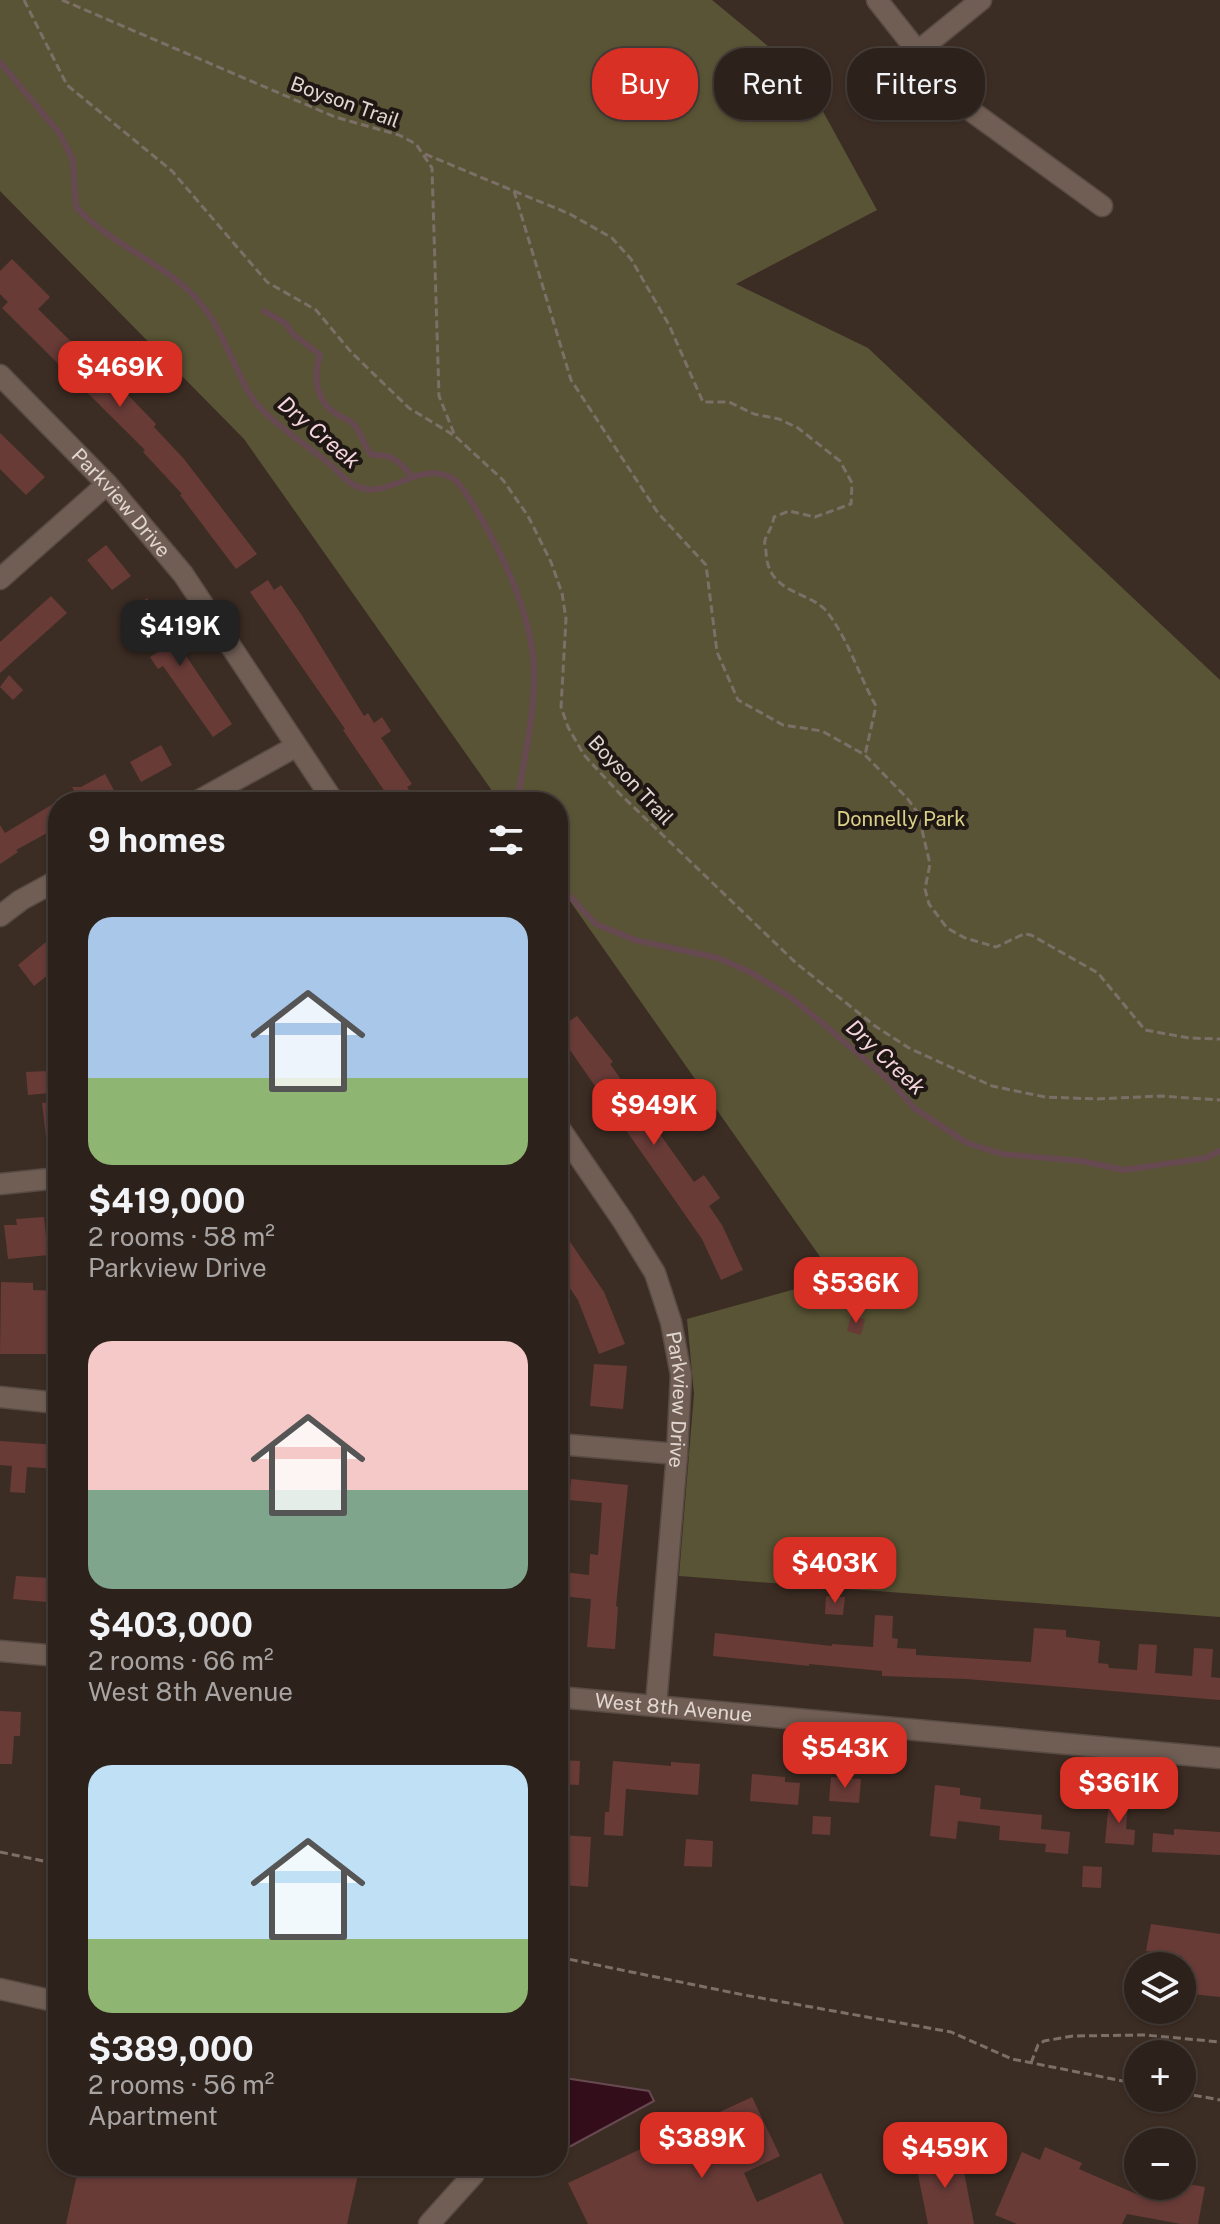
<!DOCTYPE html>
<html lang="en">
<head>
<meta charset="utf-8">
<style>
	:root { --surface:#2d221b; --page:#352a24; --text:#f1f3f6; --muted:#a7a4a3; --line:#483f3a; --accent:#d93025 }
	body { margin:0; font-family:"Public Sans",sans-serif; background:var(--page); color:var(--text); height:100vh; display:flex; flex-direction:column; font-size:30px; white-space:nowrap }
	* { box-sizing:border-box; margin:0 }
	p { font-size:26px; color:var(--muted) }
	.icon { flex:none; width:44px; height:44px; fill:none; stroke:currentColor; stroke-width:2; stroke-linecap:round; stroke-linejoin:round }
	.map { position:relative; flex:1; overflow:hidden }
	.side { position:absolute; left:48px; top:792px; width:520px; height:1384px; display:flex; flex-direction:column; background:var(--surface); border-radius:32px; box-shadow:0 2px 6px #0004,0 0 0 2px var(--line) }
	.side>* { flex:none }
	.hud { position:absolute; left:592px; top:48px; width:508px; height:72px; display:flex; gap:16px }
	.tools { position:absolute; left:1124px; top:1952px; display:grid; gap:16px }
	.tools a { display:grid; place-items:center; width:72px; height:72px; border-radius:50%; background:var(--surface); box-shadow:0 2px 6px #0004,0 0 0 2px var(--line); font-size:40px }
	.price { position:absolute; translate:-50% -68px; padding:0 18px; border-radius:16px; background:var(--accent); color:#fff; font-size:26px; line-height:52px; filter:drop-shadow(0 2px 4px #0008) }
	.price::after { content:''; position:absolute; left:50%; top:48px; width:24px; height:18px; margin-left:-12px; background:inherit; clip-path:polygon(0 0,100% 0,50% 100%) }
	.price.on { background:#222; color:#fff }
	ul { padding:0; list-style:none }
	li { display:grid; align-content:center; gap:16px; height:424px; padding:0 40px }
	li span { display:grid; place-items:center; height:248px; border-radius:24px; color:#555 }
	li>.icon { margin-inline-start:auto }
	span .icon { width:144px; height:144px; fill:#fffc; stroke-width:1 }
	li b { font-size:34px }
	h2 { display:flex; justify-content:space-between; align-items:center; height:96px; padding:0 40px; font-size:34px }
	.pill { padding:0 28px; border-radius:32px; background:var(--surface); box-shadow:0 2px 6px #0004,0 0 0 2px var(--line); font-size:28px; line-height:72px }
	.pill.on { background:var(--accent); color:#fff }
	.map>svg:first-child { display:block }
</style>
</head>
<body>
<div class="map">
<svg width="1220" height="2224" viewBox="0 0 1220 2224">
	<rect width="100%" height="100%" fill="#3c2d24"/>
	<polygon fill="#595435" points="0,0 712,0 803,75 877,210 736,284 868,348 1220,680 1220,1617 679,1576 694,1394 687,1319 835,1278 558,884 558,802 500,802 244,439 0,191"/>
	<polygon fill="#330d1a" stroke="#674951" stroke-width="2" points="558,2077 649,2091 654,2101 558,2153"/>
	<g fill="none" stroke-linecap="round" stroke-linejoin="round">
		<g stroke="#674951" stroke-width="6">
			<path d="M0,62L60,134L73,160L76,207C110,244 161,261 196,298C221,324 231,362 249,393C264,419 303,442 326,461C335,468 344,480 354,485C387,503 418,459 452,478C463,484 479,515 486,527C509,568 528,611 533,657C538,702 524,758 517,802"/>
			<path d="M264,311L285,323L293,334L320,355C313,376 315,399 335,413C342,418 352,420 356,427C363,437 363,446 372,455C392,454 399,461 412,476"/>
			<polyline points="558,884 596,924 635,940 718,958 752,973 793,999 827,1027 890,1081 914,1108 967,1143 1002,1154 1081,1161 1124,1170 1206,1158 1220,1151"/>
		</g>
	</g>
	<g fill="#683b37">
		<polygon points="12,259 50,297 38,309 99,369 101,367 156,424 154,427 184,459 257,554 236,569 180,495 182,494 143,452 145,450 2,308 8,302 0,294 0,271"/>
		<polygon points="0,433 45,477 26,495 0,469"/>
		<polygon points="106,545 131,576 112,590 87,560"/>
		<polygon points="268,580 274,590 281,585 301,614 364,716 368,713 374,723 382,717 391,731 381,738 412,784 407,787 417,802 392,802 343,730 345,729 250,592"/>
		<polygon points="51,596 67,613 0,673 0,642"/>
		<polygon points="147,598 232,724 213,737 163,666 158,669 150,657 158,652 128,612"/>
		<polygon points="9,675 23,690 13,700 0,687"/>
		<polygon points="161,745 172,765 141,782 130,762"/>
		<polygon points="105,774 116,794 102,802 80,802 72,787 81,787"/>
		<polygon points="58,801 58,827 16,850 18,852 0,864 0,825 5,833"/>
		<polygon points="46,942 58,958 58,967 34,986 18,965"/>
		<polygon points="577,1016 613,1062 610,1064 694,1182 704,1175 720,1198 709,1206 722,1225 743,1270 721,1280 702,1239 558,1033 558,1029"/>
		<polygon points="48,1071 50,1093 28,1095 26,1072"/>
		<polygon points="58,1101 58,1153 48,1154 42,1103"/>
		<polygon points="44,1217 48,1255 8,1259 4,1225 17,1225 16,1219"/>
		<polygon points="558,1224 604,1292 625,1344 599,1354 578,1300 558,1271"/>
		<polygon points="1,1282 33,1283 33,1290 58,1291 58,1315 53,1315 52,1354 0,1354"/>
		<polygon points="851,1316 865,1319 861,1335 847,1331"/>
		<polygon points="594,1364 627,1366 623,1409 590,1406"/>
		<polygon points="0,1441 58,1445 58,1469 27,1467 25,1493 10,1492 12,1466 0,1465"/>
		<polygon points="571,1479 628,1485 616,1606 618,1607 615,1649 587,1647 591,1599 561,1596 563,1572 589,1575 590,1554 598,1555 602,1503 569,1500"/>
		<polygon points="16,1576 49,1578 47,1602 13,1599"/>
		<polygon points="826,1596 845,1597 843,1615 825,1614"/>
		<polygon points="875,1615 893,1616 892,1638 898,1639 897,1648 916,1649 916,1655 1031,1662 1034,1628 1066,1630 1066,1637 1100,1641 1098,1663 1108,1664 1109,1668 1137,1670 1139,1644 1157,1645 1155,1673 1192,1676 1194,1648 1213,1649 1211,1677 1220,1678 1220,1700 967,1679 882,1676 882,1671 809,1664 809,1666 713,1656 715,1633 832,1646 832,1644 873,1647"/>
		<polygon points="0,1711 21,1712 20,1736 14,1736 12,1764 0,1764"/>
		<polygon points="558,1760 580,1761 579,1785 558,1784"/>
		<polygon points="613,1761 671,1766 671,1762 700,1764 698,1795 626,1789 623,1836 604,1835 605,1812 609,1812"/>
		<polygon points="752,1774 785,1777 785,1782 800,1783 798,1805 750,1801"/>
		<polygon points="831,1777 861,1779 859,1803 829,1801"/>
		<polygon points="935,1785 960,1788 960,1795 981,1798 980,1809 1042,1815 1041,1829 1070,1832 1068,1854 1045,1852 1046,1844 999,1840 1000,1826 958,1821 956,1839 930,1836"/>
		<polygon points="1109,1801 1128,1803 1126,1829 1135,1830 1134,1845 1105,1843"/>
		<polygon points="813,1816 831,1817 830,1835 812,1834"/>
		<polygon points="1174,1829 1220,1832 1220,1855 1152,1852 1153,1833 1174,1835"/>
		<polygon points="560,1835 591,1837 588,1887 562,1885 563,1857 558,1856"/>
		<polygon points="686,1839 713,1841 712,1867 684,1866"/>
		<polygon points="1083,1866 1102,1867 1101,1888 1082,1887"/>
		<polygon points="1151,1924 1220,1934 1220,1997 1182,1993 1182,1956 1146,1951"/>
		<polygon points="752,2097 780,2156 744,2173 757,2202 821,2173 844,2224 588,2224 568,2183"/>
		<polygon points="1045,2147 1082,2163 1079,2169 1150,2200 1153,2186 1182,2186 1182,2183 1205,2187 1198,2224 1181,2224 1127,2214 1122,2224 1017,2224 995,2215 1022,2152 1040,2160"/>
		<polygon points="960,2151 974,2224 928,2224 915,2160"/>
		<polygon points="79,2166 360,2166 347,2224 66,2224"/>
	</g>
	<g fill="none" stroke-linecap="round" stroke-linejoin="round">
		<defs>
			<g id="minor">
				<polyline points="877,0 956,100 1102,206"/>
				<polyline points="917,52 981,0"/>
				<path id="s1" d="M0,375L107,484L183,574L334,802"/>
				<polyline points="0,579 107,484"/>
				<polyline points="196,802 295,747"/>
				<polyline points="0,916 21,900 58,880"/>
				<path id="s2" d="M558,1126L623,1221L655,1273L671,1322L681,1375L677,1454L656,1705"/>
				<polyline points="0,1184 58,1178"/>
				<polyline points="0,1397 58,1403"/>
				<polyline points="558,1444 677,1454"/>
				<polyline points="0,1651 58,1656"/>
				<path id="s3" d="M558,1697L1220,1758"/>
				<polyline points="0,1989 58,2002"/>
				<polyline points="429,2224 474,2174 477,2166"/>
			</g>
		</defs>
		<use href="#minor" stroke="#584b43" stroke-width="23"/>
		<g stroke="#7c6f67" stroke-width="3" stroke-dasharray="8 4" stroke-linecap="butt">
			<polyline points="24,0 67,85 172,171 267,282 316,310 351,352 409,408 455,436"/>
			<polyline points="62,0 335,117 399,135 416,144 432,168 439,396 455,436 503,480 528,516 551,562 562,593 566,619 561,707 568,727 584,755 620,794 796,963 875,1026 909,1048 992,1086 1045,1097 1097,1099 1160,1096 1220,1100"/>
			<polyline points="425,154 514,191 571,380 658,513 706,565 717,652 738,700 783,725 822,731 865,755 907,798 918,813 930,864 925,889 929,904 947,928 965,938 996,947 1024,934 1031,935 1098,973 1145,1030 1189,1038 1220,1039"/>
			<path d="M514,191L570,214L612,238L631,259L669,325L703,402H729L754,414L779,419L798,428L840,461L852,483L851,504L815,517L789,511L774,517C772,528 768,532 765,540C764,544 766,548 766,552C768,596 811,590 828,613C849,641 859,676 876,706L865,755"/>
			<polyline points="0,1852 58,1864"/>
			<polyline points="558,1957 744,1995 951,2032 1012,2059 1138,2084"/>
			<polyline points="1031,2063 1038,2045 1044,2041 1073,2036 1145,2035 1220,2042"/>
			<polyline points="1182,2093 1220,2100"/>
		</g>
		<use href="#minor" stroke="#705e54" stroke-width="20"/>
	</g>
	<g text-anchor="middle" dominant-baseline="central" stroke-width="8" stroke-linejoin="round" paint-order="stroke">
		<g font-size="20" fill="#e1d6d0" stroke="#1e1713">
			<text transform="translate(345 102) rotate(20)">Boyson Trail</text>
			<text stroke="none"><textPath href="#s1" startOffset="176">Parkview Drive</textPath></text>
			<text transform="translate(631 780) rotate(47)">Boyson Trail</text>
			<text stroke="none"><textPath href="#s2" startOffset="306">Parkview Drive</textPath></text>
			<text stroke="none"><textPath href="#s3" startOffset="116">West 8th Avenue</textPath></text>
		</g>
		<g font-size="20" fill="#dad087" stroke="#1e1713">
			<text x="901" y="819">Donnelly Park</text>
		</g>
		<g font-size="22" font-style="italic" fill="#f5d5dd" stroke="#1e1713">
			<text transform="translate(319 432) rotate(40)">Dry Creek</text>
			<text transform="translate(886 1057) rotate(43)">Dry Creek</text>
		</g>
	</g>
</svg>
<div class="tools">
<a><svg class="icon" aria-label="layers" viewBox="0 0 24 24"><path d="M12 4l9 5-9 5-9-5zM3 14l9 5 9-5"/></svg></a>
<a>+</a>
<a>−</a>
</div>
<b class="price" style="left:120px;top:409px">$469K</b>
<b class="price on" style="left:180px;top:668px">$419K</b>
<b class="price" style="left:654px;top:1147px">$949K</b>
<b class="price" style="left:856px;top:1325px">$536K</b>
<b class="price" style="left:835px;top:1605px">$403K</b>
<b class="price" style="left:845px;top:1790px">$543K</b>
<b class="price" style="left:1119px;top:1825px">$361K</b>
<b class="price" style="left:702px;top:2180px">$389K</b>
<b class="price" style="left:945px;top:2190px">$459K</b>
<div class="hud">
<a class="pill on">Buy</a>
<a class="pill">Rent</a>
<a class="pill">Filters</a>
</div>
<section class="side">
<h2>9 homes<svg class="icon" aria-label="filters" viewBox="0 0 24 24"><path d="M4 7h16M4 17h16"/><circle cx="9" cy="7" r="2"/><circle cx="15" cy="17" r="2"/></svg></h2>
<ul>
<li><span style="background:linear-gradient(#a9c7e8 65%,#8fb573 0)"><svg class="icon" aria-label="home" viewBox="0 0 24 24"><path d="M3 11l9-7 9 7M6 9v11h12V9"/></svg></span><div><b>$419,000</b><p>2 rooms · 58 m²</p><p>Parkview Drive</p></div></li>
<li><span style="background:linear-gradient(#f6c9c9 60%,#7fa58c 0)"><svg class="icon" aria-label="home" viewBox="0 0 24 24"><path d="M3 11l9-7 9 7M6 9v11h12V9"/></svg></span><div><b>$403,000</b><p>2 rooms · 66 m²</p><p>West 8th Avenue</p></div></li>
<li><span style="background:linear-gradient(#bfe0f5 70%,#8fb573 0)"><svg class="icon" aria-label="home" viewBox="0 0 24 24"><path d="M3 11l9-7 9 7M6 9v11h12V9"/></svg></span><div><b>$389,000</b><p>2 rooms · 56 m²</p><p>Apartment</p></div></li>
</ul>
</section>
</div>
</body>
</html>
